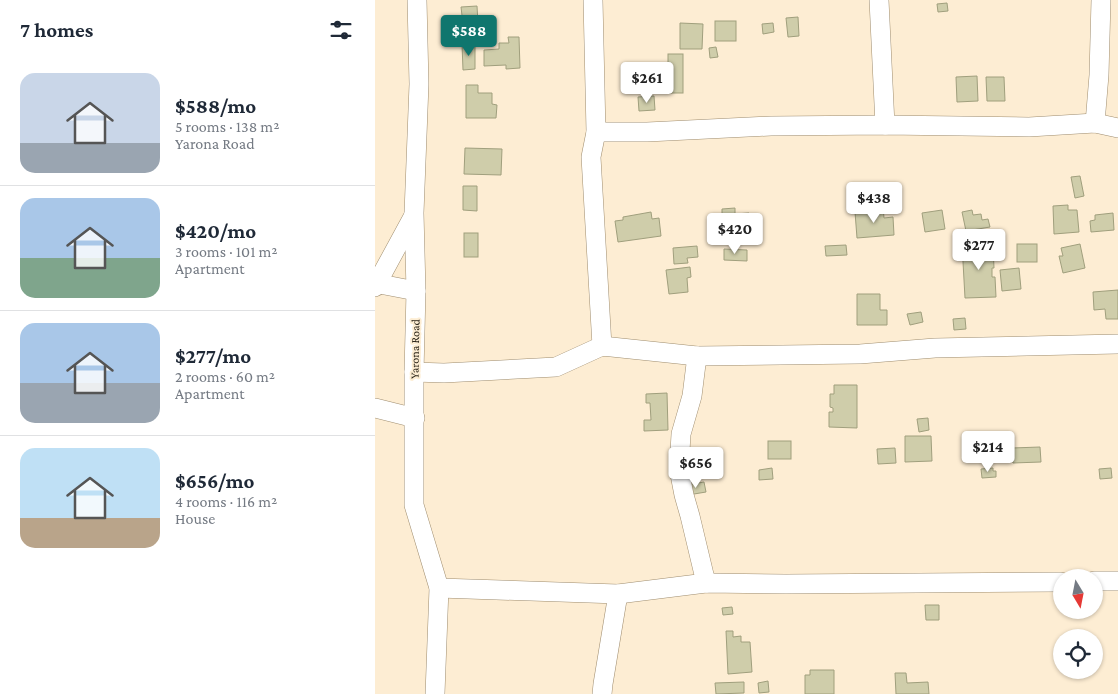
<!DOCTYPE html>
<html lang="en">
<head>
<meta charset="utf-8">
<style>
	:root { --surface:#fff; --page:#f6f6f7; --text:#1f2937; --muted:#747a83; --line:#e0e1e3; --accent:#0f766e }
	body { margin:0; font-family:"Crimson Pro",serif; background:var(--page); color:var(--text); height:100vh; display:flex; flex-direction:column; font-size:19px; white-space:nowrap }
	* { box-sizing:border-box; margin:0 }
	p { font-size:16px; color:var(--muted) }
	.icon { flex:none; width:28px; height:28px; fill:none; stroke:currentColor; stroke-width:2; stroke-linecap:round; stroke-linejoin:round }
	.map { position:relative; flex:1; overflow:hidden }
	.side { display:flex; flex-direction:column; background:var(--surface); width:375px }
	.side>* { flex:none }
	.needle { width:32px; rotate:170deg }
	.buttons { position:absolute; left:678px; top:569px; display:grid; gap:10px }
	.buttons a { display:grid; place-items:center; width:50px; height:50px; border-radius:50%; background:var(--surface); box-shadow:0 1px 4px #0004; font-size:25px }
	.price { position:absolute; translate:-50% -42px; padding:0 11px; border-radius:5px; background:#fff; color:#222; font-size:16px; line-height:32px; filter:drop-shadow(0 1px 2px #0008) }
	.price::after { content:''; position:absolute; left:50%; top:30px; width:15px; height:11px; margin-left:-8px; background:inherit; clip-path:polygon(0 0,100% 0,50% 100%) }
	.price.selected { background:var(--accent); color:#fff }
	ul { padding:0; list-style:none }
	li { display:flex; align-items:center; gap:15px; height:125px; padding:0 20px }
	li+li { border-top:1px solid var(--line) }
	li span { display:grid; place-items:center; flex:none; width:140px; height:100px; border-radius:15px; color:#555 }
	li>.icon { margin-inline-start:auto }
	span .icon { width:60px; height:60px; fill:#fffc; stroke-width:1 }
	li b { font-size:21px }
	h2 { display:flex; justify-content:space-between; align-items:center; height:60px; padding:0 20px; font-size:21px }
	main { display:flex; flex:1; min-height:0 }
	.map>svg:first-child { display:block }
</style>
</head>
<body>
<main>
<section class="side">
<h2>7 homes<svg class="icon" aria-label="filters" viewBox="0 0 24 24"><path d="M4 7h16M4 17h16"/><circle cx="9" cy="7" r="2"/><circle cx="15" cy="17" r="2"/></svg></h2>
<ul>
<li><span style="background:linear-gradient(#c9d6e8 70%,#9aa5b1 0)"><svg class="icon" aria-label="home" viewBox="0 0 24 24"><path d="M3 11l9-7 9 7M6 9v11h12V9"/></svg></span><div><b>$588/mo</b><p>5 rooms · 138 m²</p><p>Yarona Road</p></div></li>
<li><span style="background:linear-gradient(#a9c7e8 60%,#7fa58c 0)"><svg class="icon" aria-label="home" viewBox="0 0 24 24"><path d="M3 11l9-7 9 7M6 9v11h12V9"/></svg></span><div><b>$420/mo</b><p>3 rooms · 101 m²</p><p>Apartment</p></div></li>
<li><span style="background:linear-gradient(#a9c7e8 60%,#9aa5b1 0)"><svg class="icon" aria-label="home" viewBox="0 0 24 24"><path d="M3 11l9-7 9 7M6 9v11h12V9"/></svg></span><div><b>$277/mo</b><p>2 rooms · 60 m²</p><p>Apartment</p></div></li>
<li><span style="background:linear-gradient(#bfe0f5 70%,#b9a48a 0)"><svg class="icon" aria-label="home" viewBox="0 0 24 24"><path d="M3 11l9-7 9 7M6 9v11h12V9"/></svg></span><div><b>$656/mo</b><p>4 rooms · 116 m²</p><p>House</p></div></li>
</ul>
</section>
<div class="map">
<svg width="743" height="694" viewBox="0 0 743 694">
	<rect width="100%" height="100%" fill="#fdedd3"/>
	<g fill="#cfcdaa" stroke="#a09f7d">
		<polygon points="572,3 573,11 563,12 562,4"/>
		<polygon points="102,6 103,23 88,24 86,7"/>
		<polygon points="423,17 424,36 413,37 411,18"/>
		<rect x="340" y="21" width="21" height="20"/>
		<polygon points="305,23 328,24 327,49 305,49"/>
		<polygon points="398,23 399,32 388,34 387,24"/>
		<polygon points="133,37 144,37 145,68 131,69 131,65 109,66 109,50 124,49 124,43 134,43"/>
		<polygon points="87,44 100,44 100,69 88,70"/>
		<polygon points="341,47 343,57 335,58 334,48"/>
		<rect x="293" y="54" width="15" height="39"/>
		<polygon points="602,76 603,101 582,102 581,77"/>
		<polygon points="611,77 629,77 630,101 612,101"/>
		<polygon points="91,85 103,85 103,93 117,93 117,104 122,105 121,118 91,118"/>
		<polygon points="279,96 280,110 264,111 263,97"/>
		<polygon points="90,148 127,149 126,175 89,174"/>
		<polygon points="705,176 709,196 700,198 696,177"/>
		<polygon points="88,186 102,186 102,211 88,210"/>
		<polygon points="693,205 693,210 702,210 704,232 679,234 678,206"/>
		<polygon points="508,206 509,218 518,217 519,235 482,238 480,212 497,211 496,207"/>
		<polygon points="360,208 360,214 374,213 375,236 347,237 347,209"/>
		<polygon points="567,210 570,229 550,232 547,213"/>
		<polygon points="597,210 598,215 606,214 607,220 613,219 615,227 591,231 587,212"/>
		<polygon points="276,212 277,219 284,218 286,236 243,242 240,221 248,220 248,217"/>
		<polygon points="738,213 739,230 716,232 715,221 720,220 720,215"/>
		<rect x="89" y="233" width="14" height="24"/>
		<polygon points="612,243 612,247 618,246 619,268 617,268 617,277 620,277 621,297 590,298 587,244"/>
		<rect x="642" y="244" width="20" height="18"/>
		<polygon points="705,244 710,268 688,273 684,256 688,256 686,248"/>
		<polygon points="471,245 472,255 451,256 450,246"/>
		<polygon points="322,246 323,257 312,258 313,263 299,264 298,248"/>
		<polygon points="349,249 372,250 372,261 349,260"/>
		<polygon points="315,267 316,277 312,278 313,292 294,294 291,270"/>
		<polygon points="644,268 646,289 627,291 625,270"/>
		<polygon points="743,290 743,319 731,319 730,309 719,310 718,292"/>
		<polygon points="482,294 505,294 505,310 512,310 512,325 482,325"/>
		<polygon points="546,312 548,322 535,325 532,314"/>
		<polygon points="590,318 591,329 579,330 578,319"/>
		<polygon points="459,385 482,385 482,428 454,427 454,412 458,412 458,408 455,407 455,394 459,394"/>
		<polygon points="292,393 293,430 269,431 269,420 276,420 275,403 271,403 271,394"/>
		<polygon points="553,418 554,430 544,432 542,419"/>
		<polygon points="530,436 556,436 557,461 530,462"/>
		<rect x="393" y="441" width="23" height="18"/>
		<polygon points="665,447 666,462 638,463 637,448"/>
		<polygon points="520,448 521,463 503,464 502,449"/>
		<polygon points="397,468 398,479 384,480 384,470"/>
		<polygon points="618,468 618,471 621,471 621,477 607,478 606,469"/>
		<polygon points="736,468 737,478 725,479 724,469"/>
		<polygon points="329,482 331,492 313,495 312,485"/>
		<polygon points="550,605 564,605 564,620 551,620"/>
		<polygon points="357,607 358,614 348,615 347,608"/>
		<polygon points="351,631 358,631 358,637 366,636 366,642 375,642 377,672 353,674"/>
		<polygon points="435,670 459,670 459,694 430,694 430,675 435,675"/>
		<polygon points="520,673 531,673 532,683 553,682 554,694 521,694"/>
		<polygon points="393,681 394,692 384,693 383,683"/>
		<polygon points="369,682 369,693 341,694 340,683"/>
	</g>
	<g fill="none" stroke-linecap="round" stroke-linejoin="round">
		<defs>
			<g id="minor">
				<polyline points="42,0 44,84 39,213 41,291 39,372 39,505 64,588 60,694"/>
				<polyline points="218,0 221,132 216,157 227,346"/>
				<polyline points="504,0 510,125"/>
				<polyline points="720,123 724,75 726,0"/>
				<polyline points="221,132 272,132 396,126 510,125 654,127 720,123 743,128"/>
				<polyline points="0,283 41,291"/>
				<polyline points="0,287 38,217"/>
				<polyline points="322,356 317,396 306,434 304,469 309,495 315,516 331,583"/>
				<polyline points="39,372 69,373 181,367 227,346 322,356 485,354 560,348 743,344"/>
				<polyline points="0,408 40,418"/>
				<polyline points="719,581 743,581"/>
				<polyline points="64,588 243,594 331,583 411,584 686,582"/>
				<polyline points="227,694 228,684 243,594"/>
			</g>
		</defs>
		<use href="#minor" stroke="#9f8d6f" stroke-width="20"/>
		<use href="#minor" stroke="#fff" stroke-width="19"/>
	</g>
	<g text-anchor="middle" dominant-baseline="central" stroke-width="4" stroke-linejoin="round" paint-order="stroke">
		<g font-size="12" fill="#2c2519" stroke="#fdedd3">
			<text transform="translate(40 349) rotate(-89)">Yarona Road</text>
		</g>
	</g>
</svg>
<div class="buttons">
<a><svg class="needle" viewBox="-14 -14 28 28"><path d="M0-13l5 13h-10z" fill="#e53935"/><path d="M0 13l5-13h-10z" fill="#747a83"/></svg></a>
<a><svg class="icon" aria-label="locate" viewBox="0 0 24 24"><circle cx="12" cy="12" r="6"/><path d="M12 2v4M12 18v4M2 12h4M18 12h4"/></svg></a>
</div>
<b class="price selected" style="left:94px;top:57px">$588</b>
<b class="price" style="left:272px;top:104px">$261</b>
<b class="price" style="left:499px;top:224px">$438</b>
<b class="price" style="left:360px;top:255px">$420</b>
<b class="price" style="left:604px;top:271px">$277</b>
<b class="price" style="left:613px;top:473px">$214</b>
<b class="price" style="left:321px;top:489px">$656</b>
</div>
</main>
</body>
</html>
